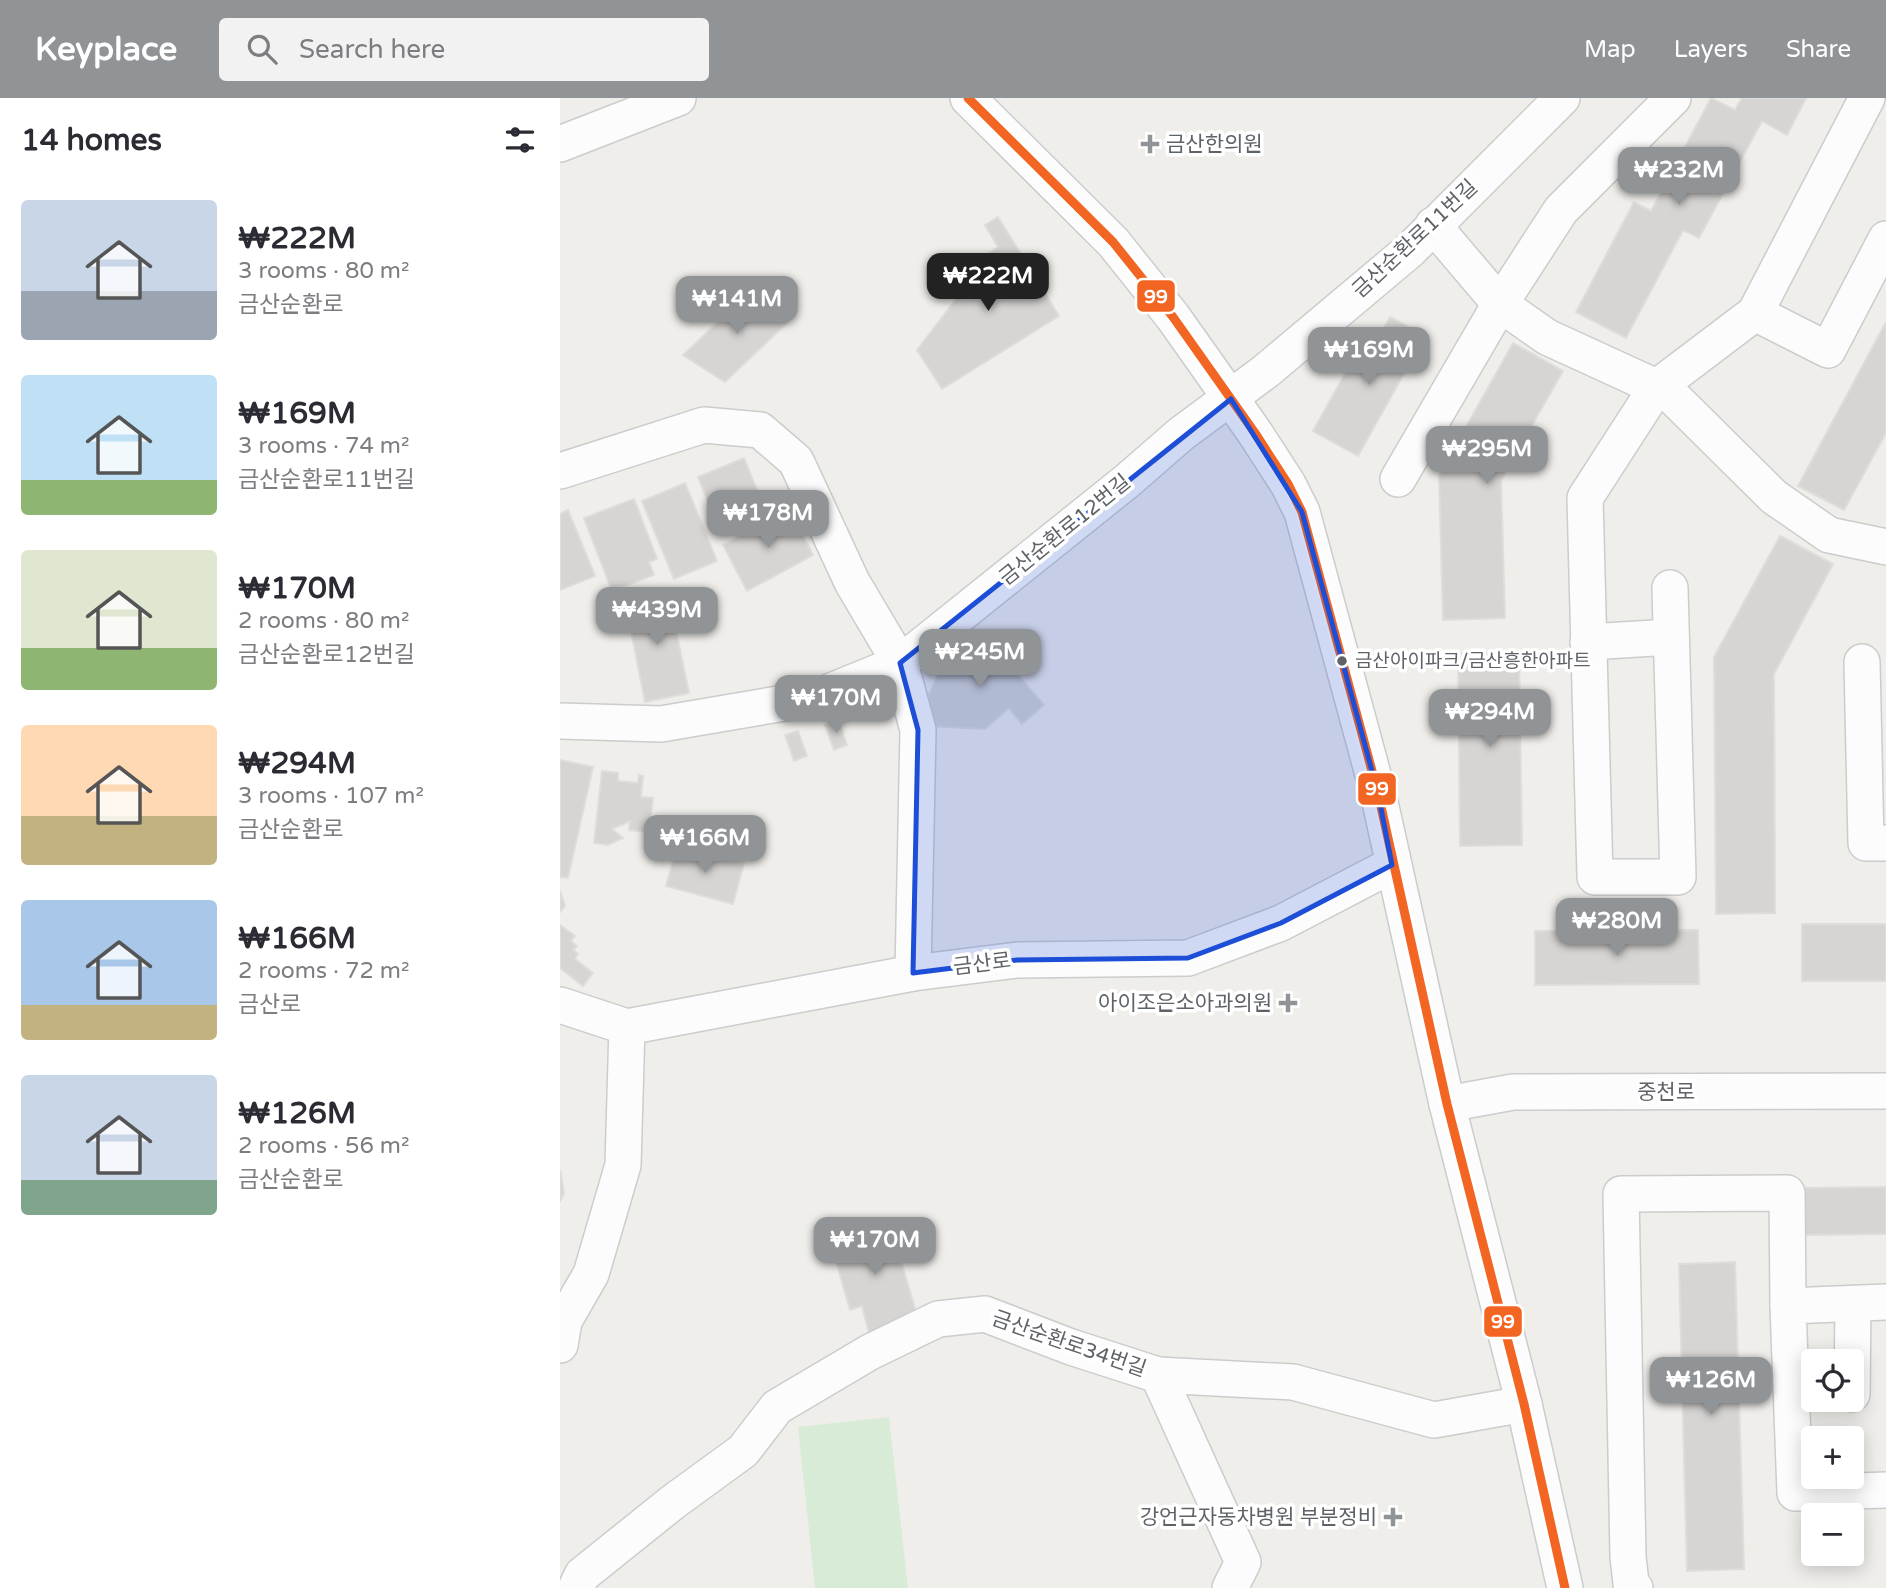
<!DOCTYPE html>
<html lang="en">
<head>
<meta charset="utf-8">
<style>
	:root { --surface:#fff; --page:#f2f2f3; --text:#2b2b33; --muted:#7c7c81; --accent:#919496 }
	body { margin:0; font-family:"Varela Round","Noto Sans KR",sans-serif; background:var(--page); color:var(--text); height:100vh; display:flex; flex-direction:column; font-size:26px; white-space:nowrap }
	* { box-sizing:border-box; margin:0 }
	p { font-size:23px; color:var(--muted) }
	.icon { flex:none; width:38px; height:38px; fill:none; stroke:currentColor; stroke-width:2; stroke-linecap:round; stroke-linejoin:round }
	.map { position:relative; flex:1; overflow:hidden }
	.panel { display:flex; flex-direction:column; background:var(--surface); width:560px }
	.panel>* { flex:none }
	.buttons { position:absolute; left:1241px; top:1251px; display:grid; gap:14px }
	.buttons a { display:grid; place-items:center; width:63px; height:63px; border-radius:7px; background:var(--surface); box-shadow:0 4px 18px #0003; font-size:35px }
	.price { position:absolute; translate:-50% -60px; padding:0 16px; border-radius:14px; background:var(--accent); color:#fff; font-size:23px; line-height:46px; filter:drop-shadow(0 2px 4px #0008) }
	.price::after { content:''; position:absolute; left:50%; top:42px; width:21px; height:16px; margin-left:-10px; background:inherit; clip-path:polygon(0 0,100% 0,50% 100%) }
	.price.on { background:#222; color:#fff }
	ul { padding:0; list-style:none }
	li { display:flex; align-items:center; gap:21px; height:175px; padding:0 21px }
	li span { display:grid; place-items:center; flex:none; width:196px; height:140px; border-radius:7px; color:#555 }
	li>.icon { margin-inline-start:auto }
	span .icon { width:84px; height:84px; fill:#fffc; stroke-width:1 }
	li b { font-size:30px }
	h2 { display:flex; justify-content:space-between; align-items:center; height:84px; padding:0 21px; font-size:30px }
	header { display:flex; align-items:center; gap:42px; box-sizing:border-box; height:98px; padding:0 35px; background:var(--accent); color:#fff }
	header strong { font-size:33px }
	nav { display:flex; gap:38px; margin-inline-start:auto; font-size:24px }
	.search { width:490px; height:63px; background:var(--page); display:flex; align-items:center; gap:18px; box-sizing:border-box; padding:0 24px; border-radius:7px; color:var(--muted); font-size:26px }
	main { display:flex; flex:1; min-height:0 }
	.map>svg:first-child { display:block }
</style>
</head>
<body>
<header>
<strong>Keyplace</strong>
<div class="search"><svg class="icon" aria-label="search" viewBox="0 0 24 24"><circle cx="10" cy="10" r="6"/><path d="M15 15l6 6"/></svg>Search here</div>
<nav><a>Map</a><a>Layers</a><a>Share</a></nav>
</header>
<main>
<section class="panel">
<h2>14 homes<svg class="icon" aria-label="filters" viewBox="0 0 24 24"><path d="M4 7h16M4 17h16"/><circle cx="9" cy="7" r="2"/><circle cx="15" cy="17" r="2"/></svg></h2>
<ul>
<li><span style="background:linear-gradient(#c9d6e8 65%,#9aa5b1 0)"><svg class="icon" aria-label="home" viewBox="0 0 24 24"><path d="M3 11l9-7 9 7M6 9v11h12V9"/></svg></span><div><b>₩222M</b><p>3 rooms · 80 m²</p><p>금산순환로</p></div></li>
<li><span style="background:linear-gradient(#bfe0f5 75%,#8fb573 0)"><svg class="icon" aria-label="home" viewBox="0 0 24 24"><path d="M3 11l9-7 9 7M6 9v11h12V9"/></svg></span><div><b>₩169M</b><p>3 rooms · 74 m²</p><p>금산순환로11번길</p></div></li>
<li><span style="background:linear-gradient(#dfe7d0 70%,#8fb573 0)"><svg class="icon" aria-label="home" viewBox="0 0 24 24"><path d="M3 11l9-7 9 7M6 9v11h12V9"/></svg></span><div><b>₩170M</b><p>2 rooms · 80 m²</p><p>금산순환로12번길</p></div></li>
<li><span style="background:linear-gradient(#ffd9b3 65%,#c2b280 0)"><svg class="icon" aria-label="home" viewBox="0 0 24 24"><path d="M3 11l9-7 9 7M6 9v11h12V9"/></svg></span><div><b>₩294M</b><p>3 rooms · 107 m²</p><p>금산순환로</p></div></li>
<li><span style="background:linear-gradient(#a9c7e8 75%,#c2b280 0)"><svg class="icon" aria-label="home" viewBox="0 0 24 24"><path d="M3 11l9-7 9 7M6 9v11h12V9"/></svg></span><div><b>₩166M</b><p>2 rooms · 72 m²</p><p>금산로</p></div></li>
<li><span style="background:linear-gradient(#c9d6e8 75%,#7fa58c 0)"><svg class="icon" aria-label="home" viewBox="0 0 24 24"><path d="M3 11l9-7 9 7M6 9v11h12V9"/></svg></span><div><b>₩126M</b><p>2 rooms · 56 m²</p><p>금산순환로</p></div></li>
</ul>
</section>
<div class="map">
<svg width="1326" height="1490" viewBox="0 0 1326 1490">
	<rect width="100%" height="100%" fill="#efeeea"/>
	<polygon fill="#d8ebd6" points="329,1319 348,1490 255,1490 238,1329"/>
	<g fill="#d6d5d3" stroke="#deddd9" stroke-width="2">
		<polygon points="1151,0 1175,12 1182,0 1246,0 1227,37 1202,23 1139,140 1123,132 1066,240 1016,214 1074,104 1091,113"/>
		<polygon points="438,119 499,218 382,291 357,252 399,197 421,183 411,166 438,149 425,127"/>
		<polygon points="195,189 228,224 165,284 123,257"/>
		<polygon points="830,219 865,238 798,358 753,333 800,249 810,255"/>
		<polygon points="1326,224 1326,335 1284,412 1238,388"/>
		<polygon points="953,245 1003,273 941,382 945,520 883,522 879,377"/>
		<polygon points="184,360 205,412 159,431 138,379"/>
		<polygon points="125,385 157,463 114,481 82,403"/>
		<polygon points="74,401 97,461 89,464 94,477 52,493 24,420"/>
		<polygon points="229,411 253,457 187,493 163,447"/>
		<polygon points="8,412 35,478 0,492 0,416"/>
		<polygon points="1220,438 1273,466 1214,576 1215,815 1156,816 1154,559"/>
		<polygon points="108,494 129,595 85,604 65,502"/>
		<polygon points="428,533 452,560 447,564 484,607 462,626 449,610 425,631 367,628 369,596 379,574"/>
		<polygon points="959,554 962,747 900,748 898,555"/>
		<polygon points="278,622 287,647 274,652 265,627"/>
		<polygon points="238,633 247,658 234,663 225,637"/>
		<polygon points="0,662 33,669 8,780 0,779"/>
		<polygon points="42,673 58,675 58,683 78,685 79,677 83,678 81,699 93,700 89,734 69,732 70,723 52,731 63,740 48,747 34,745"/>
		<polygon points="117,748 184,765 173,806 106,788"/>
		<polygon points="0,793 5,808 0,814"/>
		<rect x="1242" y="826" width="84" height="57"/>
		<polygon points="0,827 15,838 11,843 17,848 13,852 18,856 15,861 33,875 23,888 0,870"/>
		<polygon points="1138,832 1139,886 975,887 975,833"/>
		<polygon points="0,1072 4,1096 0,1103"/>
		<polygon points="1326,1089 1326,1136 1245,1137 1245,1090"/>
		<polygon points="330,1125 358,1221 309,1235 302,1208 290,1212 270,1142"/>
		<polygon points="1175,1164 1184,1471 1127,1473 1119,1166"/>
	</g>
	<g fill="none" stroke-linecap="round" stroke-linejoin="round">
		<defs>
			<g id="minor">
				<polyline points="408,0 553,144 613,219 695,335 728,386 742,414 818,695 887,1006 964,1306 1005,1490"/>
				<polyline points="0,46 118,0"/>
				<polyline points="873,127 940,206 987,239 1109,295 1214,399 1269,437 1326,449"/>
				<polyline points="1195,215 1268,252 1326,141"/>
				<polyline points="0,373 144,327 200,332 236,363 292,484 340,565 358,632 353,875"/>
				<polyline points="838,381 940,206 1001,112 1113,0"/>
				<polyline points="1110,490 1118,779 1035,779 1025,400 1096,290 1195,215 1307,0"/>
				<polyline points="1028,544 1111,539"/>
				<polyline points="1302,564 1306,745 1326,745"/>
				<polyline points="0,623 101,626 254,600 340,565 567,383 621,336 706,273 850,152 1002,0"/>
				<polyline points="0,907 67,929 353,875 457,862 628,860 721,825 832,767"/>
				<polyline points="887,1006 953,994 1326,993"/>
				<polyline points="1326,1204 1228,1208 1235,1395 1326,1392"/>
				<polyline points="0,1247 4,1223 31,1176 63,1067 67,929"/>
				<polyline points="598,1277 683,1464 670,1490"/>
				<polyline points="1292,1296 1293,1206"/>
				<polyline points="16,1490 22,1477 113,1404 183,1353 217,1309 310,1254 378,1221 425,1216 511,1249 598,1277 733,1284 874,1322 964,1306"/>
				<polyline points="1075,1490 1071,1485 1068,1459 1061,1096 1227,1095 1228,1208"/>
			</g>
		</defs>
		<use href="#minor" stroke="#cbcccc" stroke-width="38"/>
		<use href="#minor" stroke="#fdfcfc" stroke-width="35"/>
		<defs>
			<polyline id="bus-1" points="408,0 553,144 613,219 695,335 728,386 742,414 818,695 887,1006 964,1306 1005,1490"/>
		</defs>
		<use href="#bus-1" stroke="#fff" stroke-width="14"/>
		<use href="#bus-1" stroke="#f26522" stroke-width="9"/>
	</g>
	<path fill="#1d4ed8" fill-opacity="0.2" stroke="#1d4ed8" stroke-width="5" stroke-linejoin="round" d="M671,301L742,414L818,695L832,767L721,825L628,860L457,862L353,875L358,632L340,565Z"/>
	<g fill="#919496" stroke="#fff" stroke-width="2.5">
		<path d="M586.5 35.5h7v7h7v7h-7v7h-7v-7h-7v-7h7z"/>
		<path d="M724.5 894.5h7v7h7v7h-7v7h-7v-7h-7v-7h7z"/>
		<path d="M829.5 1408.5h7v7h7v7h-7v7h-7v-7h-7v-7h7z"/>
	</g>
	<circle fill="#5f6368" stroke="#fff" stroke-width="2.5" cx="782" cy="563" r="6"/>
	<g text-anchor="middle" dominant-baseline="central" stroke-width="7" stroke-linejoin="round" paint-order="stroke">
		<g font-size="19" fill="#5f6368" stroke="#fff" text-anchor="start">
			<text x="795" y="563">금산아이파크/금산흥한아파트</text>
		</g>
		<g font-size="21" fill="#5f6368" stroke="#fff" text-anchor="end">
			<text x="606" y="46" text-anchor="start">금산한의원</text>
			<text x="712" y="905">아이조은소아과의원</text>
			<text x="817" y="1419">강언근자동차병원 부분정비</text>
		</g>
		<g font-size="21" fill="#5f6368" stroke="#fff">
			<text transform="translate(855 141) rotate(-43)">금산순환로11번길</text>
			<text transform="translate(505 432) rotate(-39)">금산순환로12번길</text>
			<text transform="translate(422 866) rotate(-7)">금산로</text>
			<text x="1106" y="994">중천로</text>
			<text transform="translate(509 1246) rotate(19)">금산순환로34번길</text>
		</g>
	</g>
	<g stroke="#fff" stroke-width="2.5">
		<rect x="576" y="181" width="40" height="34" rx="7" fill="#f26522"/>
		<rect x="797" y="674" width="40" height="34" rx="7" fill="#f26522"/>
		<rect x="923" y="1207" width="40" height="33" rx="7" fill="#f26522"/>
	</g>
	<g font-size="19" text-anchor="middle" font-weight="bold" fill="#fff">
		<text x="596" y="205">99</text>
		<text x="817" y="697">99</text>
		<text x="943" y="1230">99</text>
	</g>
</svg>
<div class="buttons">
<a><svg class="icon" aria-label="locate" viewBox="0 0 24 24"><circle cx="12" cy="12" r="6"/><path d="M12 2v4M12 18v4M2 12h4M18 12h4"/></svg></a>
<a>+</a>
<a>−</a>
</div>
<b class="price" style="left:1119px;top:109px">₩232M</b>
<b class="price on" style="left:428px;top:215px">₩222M</b>
<b class="price" style="left:177px;top:238px">₩141M</b>
<b class="price" style="left:809px;top:289px">₩169M</b>
<b class="price" style="left:927px;top:388px">₩295M</b>
<b class="price" style="left:208px;top:452px">₩178M</b>
<b class="price" style="left:97px;top:549px">₩439M</b>
<b class="price" style="left:420px;top:591px">₩245M</b>
<b class="price" style="left:276px;top:637px">₩170M</b>
<b class="price" style="left:930px;top:651px">₩294M</b>
<b class="price" style="left:145px;top:777px">₩166M</b>
<b class="price" style="left:1057px;top:860px">₩280M</b>
<b class="price" style="left:315px;top:1179px">₩170M</b>
<b class="price" style="left:1151px;top:1319px">₩126M</b>
</div>
</main>
</body>
</html>
